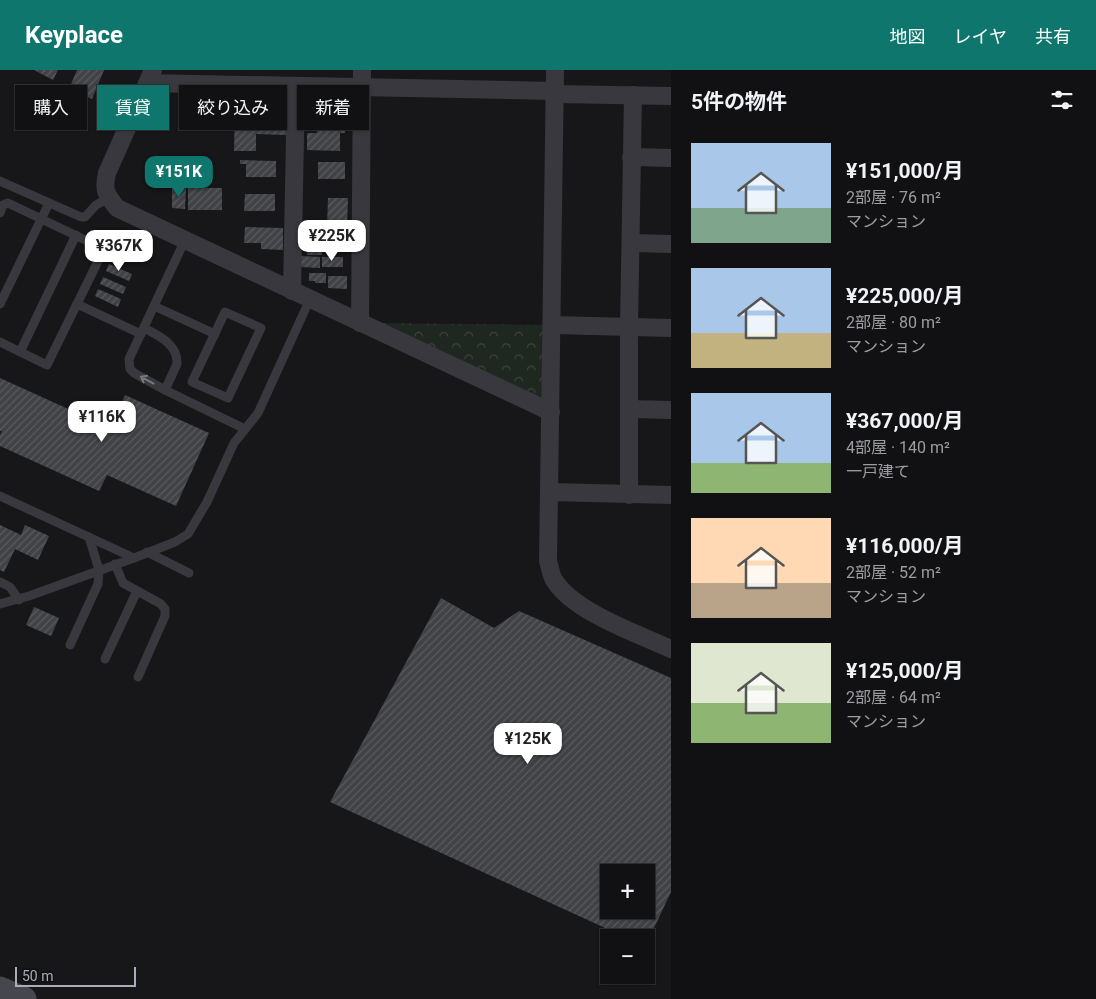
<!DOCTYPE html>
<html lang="ja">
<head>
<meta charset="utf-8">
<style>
	:root { --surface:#111113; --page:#1a1a1c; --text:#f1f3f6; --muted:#9c9da0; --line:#303133; --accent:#0f766e }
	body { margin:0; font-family:Roboto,"Noto Sans JP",sans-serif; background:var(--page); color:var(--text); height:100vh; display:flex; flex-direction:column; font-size:19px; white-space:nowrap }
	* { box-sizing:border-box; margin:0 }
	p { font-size:16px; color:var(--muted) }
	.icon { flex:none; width:28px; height:28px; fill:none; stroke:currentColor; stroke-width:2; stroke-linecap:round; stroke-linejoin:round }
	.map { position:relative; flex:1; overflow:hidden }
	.sheet { display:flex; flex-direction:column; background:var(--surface); width:425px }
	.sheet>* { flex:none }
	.hud { position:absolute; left:15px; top:15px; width:475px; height:45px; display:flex; gap:10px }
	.controls { position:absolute; left:600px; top:794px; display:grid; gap:10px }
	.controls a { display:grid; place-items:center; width:55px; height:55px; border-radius:0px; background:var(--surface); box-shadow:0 1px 4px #0004,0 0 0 1px var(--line); font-size:25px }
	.scale { position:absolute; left:15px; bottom:12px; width:121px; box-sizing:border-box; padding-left:5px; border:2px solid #a8adba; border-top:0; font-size:14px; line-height:18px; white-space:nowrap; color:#a8adba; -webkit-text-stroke:4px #121214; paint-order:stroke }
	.price { position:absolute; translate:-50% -42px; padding:0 11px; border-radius:10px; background:#fff; color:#222; font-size:16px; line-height:32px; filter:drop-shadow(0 1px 2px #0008) }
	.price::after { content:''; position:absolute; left:50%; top:30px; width:15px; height:11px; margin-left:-8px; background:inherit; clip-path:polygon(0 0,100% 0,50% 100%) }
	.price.active { background:var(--accent); color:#fff }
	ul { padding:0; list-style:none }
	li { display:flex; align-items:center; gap:15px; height:125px; padding:0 20px }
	li span { display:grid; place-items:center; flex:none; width:140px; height:100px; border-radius:0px; color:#555 }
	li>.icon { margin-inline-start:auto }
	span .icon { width:60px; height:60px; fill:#fffc; stroke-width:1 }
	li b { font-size:21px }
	h2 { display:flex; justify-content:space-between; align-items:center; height:60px; padding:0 20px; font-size:21px }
	.pill { padding:0 18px; border-radius:0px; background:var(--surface); box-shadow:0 1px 4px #0004,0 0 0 1px var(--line); font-size:18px; line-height:45px }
	.pill.active { background:var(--accent); color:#fff }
	header { display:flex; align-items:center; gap:30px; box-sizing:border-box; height:70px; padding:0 25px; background:var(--accent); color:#fff }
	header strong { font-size:24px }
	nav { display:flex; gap:28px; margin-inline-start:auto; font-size:18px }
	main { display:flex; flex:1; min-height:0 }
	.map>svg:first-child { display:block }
</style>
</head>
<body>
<header>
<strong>Keyplace</strong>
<nav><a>地図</a><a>レイヤ</a><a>共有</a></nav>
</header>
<main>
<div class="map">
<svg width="671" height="929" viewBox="0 0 671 929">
	<defs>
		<pattern id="park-crowns" width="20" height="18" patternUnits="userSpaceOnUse" patternTransform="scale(1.25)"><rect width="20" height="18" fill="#1f2820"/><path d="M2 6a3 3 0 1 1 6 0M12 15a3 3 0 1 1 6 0" fill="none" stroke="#3d443e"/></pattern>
		<pattern id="building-hatch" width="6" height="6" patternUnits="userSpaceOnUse" patternTransform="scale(1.25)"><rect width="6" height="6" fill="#414246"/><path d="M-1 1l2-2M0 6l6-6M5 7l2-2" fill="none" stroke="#5a5b5f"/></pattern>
	</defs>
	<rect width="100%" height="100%" fill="#171719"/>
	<polygon fill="url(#park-crowns)" points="360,253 552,255 551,342"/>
	<g fill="url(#building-hatch)" fill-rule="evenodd">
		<polygon points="34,0 58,0 53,10"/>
		<polygon points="77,0 104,0 92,29 69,19"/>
		<polygon points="258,22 274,23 273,31 287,31 286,65 256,64 256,81 234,81 235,35 258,33"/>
		<polygon points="317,31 345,31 345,49 317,48"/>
		<polygon points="193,35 228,36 227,60 192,59"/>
		<polygon points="317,58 345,59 345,63 340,63 340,81 307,80 307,63 317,63"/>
		<polygon points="240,90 276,91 276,107 246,107 246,94 240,94"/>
		<rect x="318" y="92" width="27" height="17"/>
		<polygon points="172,118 186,118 185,139 172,138"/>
		<rect x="188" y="118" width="34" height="22"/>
		<polygon points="245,124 275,124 275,141 244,141"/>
		<polygon points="328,128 348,128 347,155 327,155"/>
		<polygon points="245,157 283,158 283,180 261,179 261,173 244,173"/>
		<rect x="307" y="169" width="15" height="16"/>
		<rect x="324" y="169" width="23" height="11"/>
		<polygon points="301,186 320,187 320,198 301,197"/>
		<rect x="322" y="187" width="21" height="10"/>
		<polygon points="109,194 132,204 129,211 106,201"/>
		<polygon points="309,203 326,203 326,213 315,213 315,211 309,211"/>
		<polygon points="328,206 347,206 347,219 328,218"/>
		<polygon points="103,207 126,217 123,224 100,214"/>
		<polygon points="98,219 121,229 118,237 95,226"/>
		<polygon points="0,308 110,358 125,325 209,363 176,436 107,405 99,421 0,376 0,365 2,361 0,361"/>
		<polygon points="0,455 21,465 25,455 49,466 38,490 15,479 4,502 0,500"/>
		<path d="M441,528L494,558L519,541L671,608V822L646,875V868H627L330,732ZM609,802H646V840H609Z"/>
		<polygon points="34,537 59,548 51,566 26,555"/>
	</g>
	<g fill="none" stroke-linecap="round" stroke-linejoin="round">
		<g stroke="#38383e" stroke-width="9">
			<polyline points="0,111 81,147 85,147 96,135 109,128"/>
			<polyline points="0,143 3,135 8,133 104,179 47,295 0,272"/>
			<polyline points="0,234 49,133"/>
			<polyline points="77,234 141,264"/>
			<polyline points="154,236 215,264"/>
			<polygon points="225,242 261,258 228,328 192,312"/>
			<path d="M144,258C159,266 178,274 177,294L165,320L134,303L130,299L129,289L185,170"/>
			<polyline points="20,282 76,165"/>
			<polyline points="165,320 245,359"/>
			<polyline points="0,426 134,488"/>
			<polyline points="147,482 189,503"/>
			<polyline points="115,494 123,513 161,534 165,539 165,546 138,607"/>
			<polyline points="0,512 10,517 19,530"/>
			<polyline points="0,534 29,526 134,488 175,472 188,464 207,432 234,373 258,343 310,229"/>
			<polyline points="70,575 98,514 99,500 89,467"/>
			<polyline points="105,589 137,521"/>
		</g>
		<g stroke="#38383e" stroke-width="18">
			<path d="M153,0L107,103C103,121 106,124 117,138L551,342"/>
			<path d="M555,0L548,491C550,497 551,505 554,510C574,542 636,563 671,579"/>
			<polyline points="147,13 555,21"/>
			<polyline points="555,24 671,26"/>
			<polyline points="631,87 671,88"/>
			<polyline points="631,173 671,174"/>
			<polyline points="292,221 296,16"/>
			<polyline points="360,253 362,0"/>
			<polyline points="552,255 671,258"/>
			<polyline points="629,339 671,340"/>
			<polyline points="549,422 671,425"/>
			<polyline points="629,425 629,257 633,25"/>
		</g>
		<polyline stroke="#46474e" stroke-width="25" points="0,919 24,929"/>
	</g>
	<defs><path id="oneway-shaft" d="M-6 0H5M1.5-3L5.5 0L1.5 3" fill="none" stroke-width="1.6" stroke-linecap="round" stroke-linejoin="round" transform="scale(1.25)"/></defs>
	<use stroke="#767882" href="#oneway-shaft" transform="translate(147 310) rotate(-152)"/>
</svg>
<div class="controls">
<a>+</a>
<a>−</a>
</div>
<div class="scale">50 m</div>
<b class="price active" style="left:179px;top:128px">¥151K</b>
<b class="price" style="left:332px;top:192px">¥225K</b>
<b class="price" style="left:119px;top:202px">¥367K</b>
<b class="price" style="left:102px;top:373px">¥116K</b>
<b class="price" style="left:528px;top:695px">¥125K</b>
<div class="hud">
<a class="pill">購入</a>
<a class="pill active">賃貸</a>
<a class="pill">絞り込み</a>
<a class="pill">新着</a>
</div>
</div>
<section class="sheet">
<h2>5件の物件<svg class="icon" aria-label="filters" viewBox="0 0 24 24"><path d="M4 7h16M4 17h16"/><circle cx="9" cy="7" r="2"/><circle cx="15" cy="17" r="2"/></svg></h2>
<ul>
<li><span style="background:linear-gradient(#a9c7e8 65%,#7fa58c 0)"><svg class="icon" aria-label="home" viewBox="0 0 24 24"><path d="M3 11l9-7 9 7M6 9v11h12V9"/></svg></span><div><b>¥151,000/月</b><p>2部屋 · 76 m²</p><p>マンション</p></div></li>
<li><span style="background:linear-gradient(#a9c7e8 65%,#c2b280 0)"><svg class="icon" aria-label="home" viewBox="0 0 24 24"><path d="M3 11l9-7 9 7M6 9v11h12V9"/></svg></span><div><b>¥225,000/月</b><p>2部屋 · 80 m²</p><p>マンション</p></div></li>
<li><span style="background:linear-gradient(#a9c7e8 70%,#8fb573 0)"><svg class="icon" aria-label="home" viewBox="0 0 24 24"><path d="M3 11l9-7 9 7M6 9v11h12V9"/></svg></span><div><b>¥367,000/月</b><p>4部屋 · 140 m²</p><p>一戸建て</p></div></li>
<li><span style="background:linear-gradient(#ffd9b3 65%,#b9a48a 0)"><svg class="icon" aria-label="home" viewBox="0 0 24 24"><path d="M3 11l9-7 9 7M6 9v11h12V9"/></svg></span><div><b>¥116,000/月</b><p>2部屋 · 52 m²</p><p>マンション</p></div></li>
<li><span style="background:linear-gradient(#dfe7d0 60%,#8fb573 0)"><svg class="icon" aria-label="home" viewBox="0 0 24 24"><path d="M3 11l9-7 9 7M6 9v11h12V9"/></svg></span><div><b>¥125,000/月</b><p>2部屋 · 64 m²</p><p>マンション</p></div></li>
</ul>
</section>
</main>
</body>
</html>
